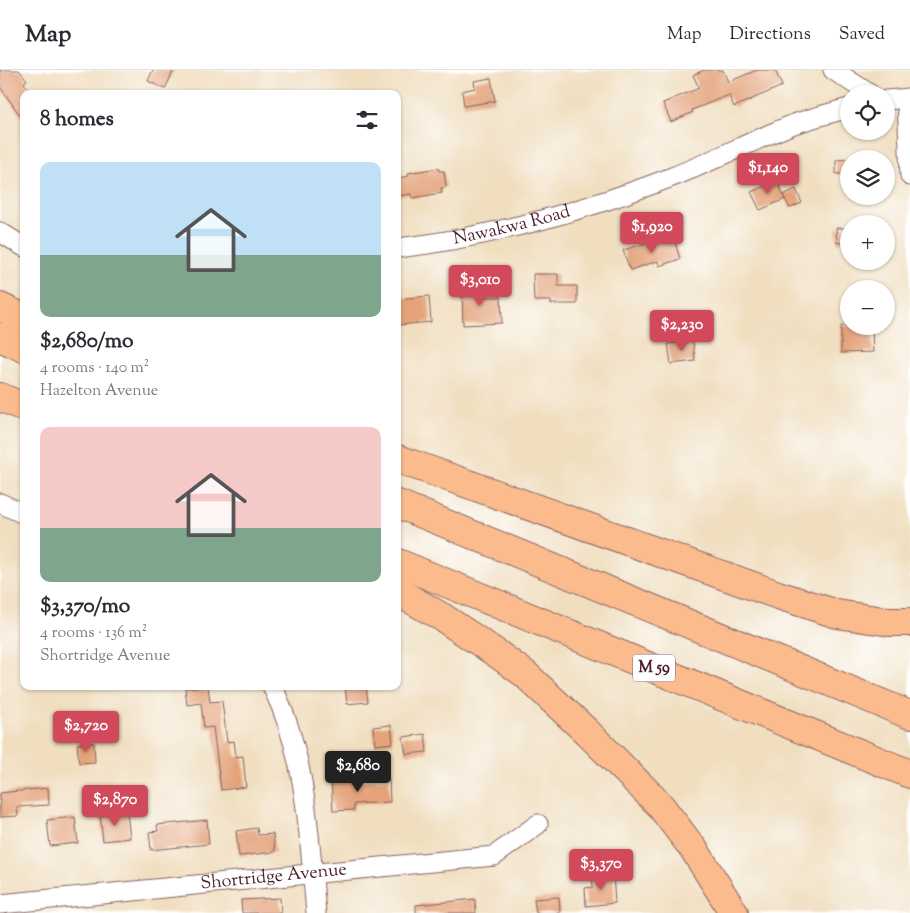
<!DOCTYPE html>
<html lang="en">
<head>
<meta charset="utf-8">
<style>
	:root { --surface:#fff; --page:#f2f2f3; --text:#2b2b33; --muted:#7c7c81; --line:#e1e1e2; --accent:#d1495b }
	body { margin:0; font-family:"Sorts Mill Goudy",serif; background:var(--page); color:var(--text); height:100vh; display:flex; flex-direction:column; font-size:19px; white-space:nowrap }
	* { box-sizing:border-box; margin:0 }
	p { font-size:16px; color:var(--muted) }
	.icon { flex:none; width:28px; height:28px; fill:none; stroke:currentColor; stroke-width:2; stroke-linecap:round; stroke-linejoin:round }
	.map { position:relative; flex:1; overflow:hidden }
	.details { position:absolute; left:20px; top:20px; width:381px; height:600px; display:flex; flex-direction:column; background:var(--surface); border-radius:10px; box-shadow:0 1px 4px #0004 }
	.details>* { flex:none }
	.fabs { position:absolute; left:840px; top:15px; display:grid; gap:10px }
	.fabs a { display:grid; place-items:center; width:55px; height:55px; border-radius:50%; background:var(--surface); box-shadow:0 1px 4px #0004; font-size:25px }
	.price { position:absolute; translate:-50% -42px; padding:0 11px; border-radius:5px; background:var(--accent); color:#fff; font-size:16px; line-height:32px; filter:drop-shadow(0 1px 2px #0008) }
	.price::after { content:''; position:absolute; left:50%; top:30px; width:15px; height:11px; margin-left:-8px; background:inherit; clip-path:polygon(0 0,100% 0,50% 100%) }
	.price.on { background:#222; color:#fff }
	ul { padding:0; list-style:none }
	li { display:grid; align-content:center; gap:10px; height:265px; padding:0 20px }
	li span { display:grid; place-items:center; height:155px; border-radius:10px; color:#555 }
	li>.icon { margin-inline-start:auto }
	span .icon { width:90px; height:90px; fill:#fffc; stroke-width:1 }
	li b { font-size:21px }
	h2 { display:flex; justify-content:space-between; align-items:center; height:60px; padding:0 20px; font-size:21px }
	header { display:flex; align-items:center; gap:30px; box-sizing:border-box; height:70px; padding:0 25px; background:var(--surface); border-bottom:1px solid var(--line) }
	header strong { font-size:24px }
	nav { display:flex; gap:28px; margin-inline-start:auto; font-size:18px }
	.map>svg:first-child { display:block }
</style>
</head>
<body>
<header>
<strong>Map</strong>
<nav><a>Map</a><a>Directions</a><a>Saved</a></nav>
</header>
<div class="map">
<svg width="910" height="843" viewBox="0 0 910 843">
	<rect width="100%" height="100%" fill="#fff"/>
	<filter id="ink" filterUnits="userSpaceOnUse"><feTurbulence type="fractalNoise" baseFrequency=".02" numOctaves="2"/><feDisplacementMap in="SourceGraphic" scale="10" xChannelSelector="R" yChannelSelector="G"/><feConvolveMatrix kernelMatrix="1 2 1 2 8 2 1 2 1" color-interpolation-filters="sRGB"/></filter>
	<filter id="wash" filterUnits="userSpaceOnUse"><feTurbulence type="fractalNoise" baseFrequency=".0096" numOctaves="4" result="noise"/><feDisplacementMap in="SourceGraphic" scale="20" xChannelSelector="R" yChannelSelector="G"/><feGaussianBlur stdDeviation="1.12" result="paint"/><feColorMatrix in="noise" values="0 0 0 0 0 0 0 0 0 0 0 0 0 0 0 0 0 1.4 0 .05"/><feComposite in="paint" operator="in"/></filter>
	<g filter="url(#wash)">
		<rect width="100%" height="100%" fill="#f0debf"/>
		<g id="blocks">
			<g fill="#e4a37a">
				<polygon points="0,0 19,0 27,10 24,13 31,24 24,24 24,51 0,17"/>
				<polygon points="153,0 174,0 165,19 148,11"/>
				<polygon points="704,0 723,0 728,12 757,0 775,0 782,16 734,37 729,25 692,40 693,42 671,52 663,33 699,18 693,5"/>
				<polygon points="491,8 495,31 464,36 462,21 475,18 474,11"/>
				<polygon points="849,89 849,104 836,104 836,90"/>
				<polygon points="438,98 439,101 444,101 446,117 441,118 442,123 412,128 411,124 398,126 398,108 409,106 408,103"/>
				<polygon points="777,111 785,129 760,140 751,122"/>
				<polygon points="796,119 802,133 790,138 783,125"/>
				<polygon points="836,158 849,158 849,172 837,173"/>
				<polygon points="674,169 680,189 659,196 658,191 630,200 623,180 657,170 658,174"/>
				<polygon points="533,204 558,204 558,216 577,216 577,234 551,234 551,231 534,231"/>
				<polygon points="462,214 482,214 482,227 501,227 502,253 463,255"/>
				<polygon points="429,226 431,252 398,255 398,229"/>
				<polygon points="841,256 868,256 868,260 872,260 873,282 841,283"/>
				<polygon points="693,271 695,291 671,294 668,274"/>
				<polygon points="208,616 210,632 222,631 227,672 234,671 236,687 243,686 246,717 221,720 213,657 204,658 201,633 187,635 185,618"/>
				<polygon points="345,616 366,616 368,632 347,634"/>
				<polygon points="391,655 393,673 375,675 373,657"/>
				<polygon points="425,664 427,682 406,684 403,667"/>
				<polygon points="94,673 95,692 79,693 77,674"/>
				<polygon points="352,708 352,712 389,709 390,732 354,734 354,740 333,741 331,709"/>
				<polygon points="48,718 49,735 17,737 18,746 0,747 0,723"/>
				<polygon points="127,742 130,768 103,771 100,745"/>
				<polygon points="75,747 78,773 50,776 47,750"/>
				<polygon points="207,750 209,774 151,780 149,762 158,761 157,755"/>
				<polygon points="257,758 258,765 273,764 275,782 239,786 236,761"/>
				<polygon points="613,804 615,833 586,836 585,818 593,817 592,806"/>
				<polygon points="559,827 560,843 536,843 534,829"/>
				<polygon points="280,828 281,843 242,843 241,830"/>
				<polygon points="475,829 476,843 416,843 416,835"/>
			</g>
		</g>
	</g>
	<g filter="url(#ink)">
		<use href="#blocks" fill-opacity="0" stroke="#84625f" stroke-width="1"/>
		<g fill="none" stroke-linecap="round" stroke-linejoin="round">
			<defs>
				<g id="minor">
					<polyline points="833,0 870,24"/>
					<polyline points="907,28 910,106"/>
					<polyline points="886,30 910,28"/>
					<polyline points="0,162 24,177"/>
					<path id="s1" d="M398,178C491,167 584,141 672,107C714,91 753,70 794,54C812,48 830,43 849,38"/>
					<polyline points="0,433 24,444"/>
					<path d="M272,616C307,686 309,767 316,843"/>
					<path id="s2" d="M0,834L494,786L538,754"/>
				</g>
				<g id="highway">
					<polyline points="0,237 24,248"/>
					<polyline points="0,267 24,278"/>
					<polyline points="0,327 24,337"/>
					<polyline points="398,389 778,525 837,544 890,552 910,552"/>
					<polyline points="398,434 910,645"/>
					<polyline points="398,493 910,704"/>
					<polyline points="398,522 442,547 499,585 525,604 588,663 659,734 695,781 734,843"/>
				</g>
			</defs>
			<use href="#minor" stroke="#84625f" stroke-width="21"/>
			<use href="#highway" stroke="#84625f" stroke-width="30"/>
			<use href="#minor" stroke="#fff" stroke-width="19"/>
			<use href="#highway" stroke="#fbbb8d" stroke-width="28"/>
		</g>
	</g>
	<g text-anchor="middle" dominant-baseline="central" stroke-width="4" stroke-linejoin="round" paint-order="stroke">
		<rect fill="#fff" stroke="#80626b" stroke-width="1" x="633" y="584.5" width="42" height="27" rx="4"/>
		<g font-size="16" font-weight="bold" fill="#4a1f2b">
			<text x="654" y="598">M 59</text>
		</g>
		<g font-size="18" fill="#4a1f2b" stroke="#fff">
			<text stroke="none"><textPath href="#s1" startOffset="116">Nawakwa Road</textPath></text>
			<text stroke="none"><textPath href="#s2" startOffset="275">Shortridge Avenue</textPath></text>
		</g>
	</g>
</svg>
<div class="fabs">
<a><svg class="icon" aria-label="locate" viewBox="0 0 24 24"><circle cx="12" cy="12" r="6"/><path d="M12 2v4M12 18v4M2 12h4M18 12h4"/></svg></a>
<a><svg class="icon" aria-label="layers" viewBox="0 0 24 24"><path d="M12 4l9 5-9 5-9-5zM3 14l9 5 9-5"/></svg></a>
<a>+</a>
<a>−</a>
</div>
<b class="price" style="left:768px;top:125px">$1,140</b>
<b class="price" style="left:652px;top:184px">$1,920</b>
<b class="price" style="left:480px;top:237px">$3,010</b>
<b class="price" style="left:682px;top:282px">$2,230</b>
<b class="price" style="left:86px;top:683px">$2,720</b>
<b class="price on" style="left:358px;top:723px">$2,680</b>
<b class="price" style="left:115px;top:757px">$2,870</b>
<b class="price" style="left:601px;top:821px">$3,370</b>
<section class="details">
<h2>8 homes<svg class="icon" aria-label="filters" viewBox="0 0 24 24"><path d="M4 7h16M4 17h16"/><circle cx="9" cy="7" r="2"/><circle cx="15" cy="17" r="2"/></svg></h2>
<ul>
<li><span style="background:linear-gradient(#bfe0f5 60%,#7fa58c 0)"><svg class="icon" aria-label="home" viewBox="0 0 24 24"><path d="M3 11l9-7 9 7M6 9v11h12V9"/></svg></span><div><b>$2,680/mo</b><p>4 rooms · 140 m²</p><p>Hazelton Avenue</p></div></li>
<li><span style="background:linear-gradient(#f6c9c9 65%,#7fa58c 0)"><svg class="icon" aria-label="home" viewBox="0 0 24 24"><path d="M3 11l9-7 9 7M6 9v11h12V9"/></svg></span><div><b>$3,370/mo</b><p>4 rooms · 136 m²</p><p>Shortridge Avenue</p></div></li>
</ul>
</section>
</div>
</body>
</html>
